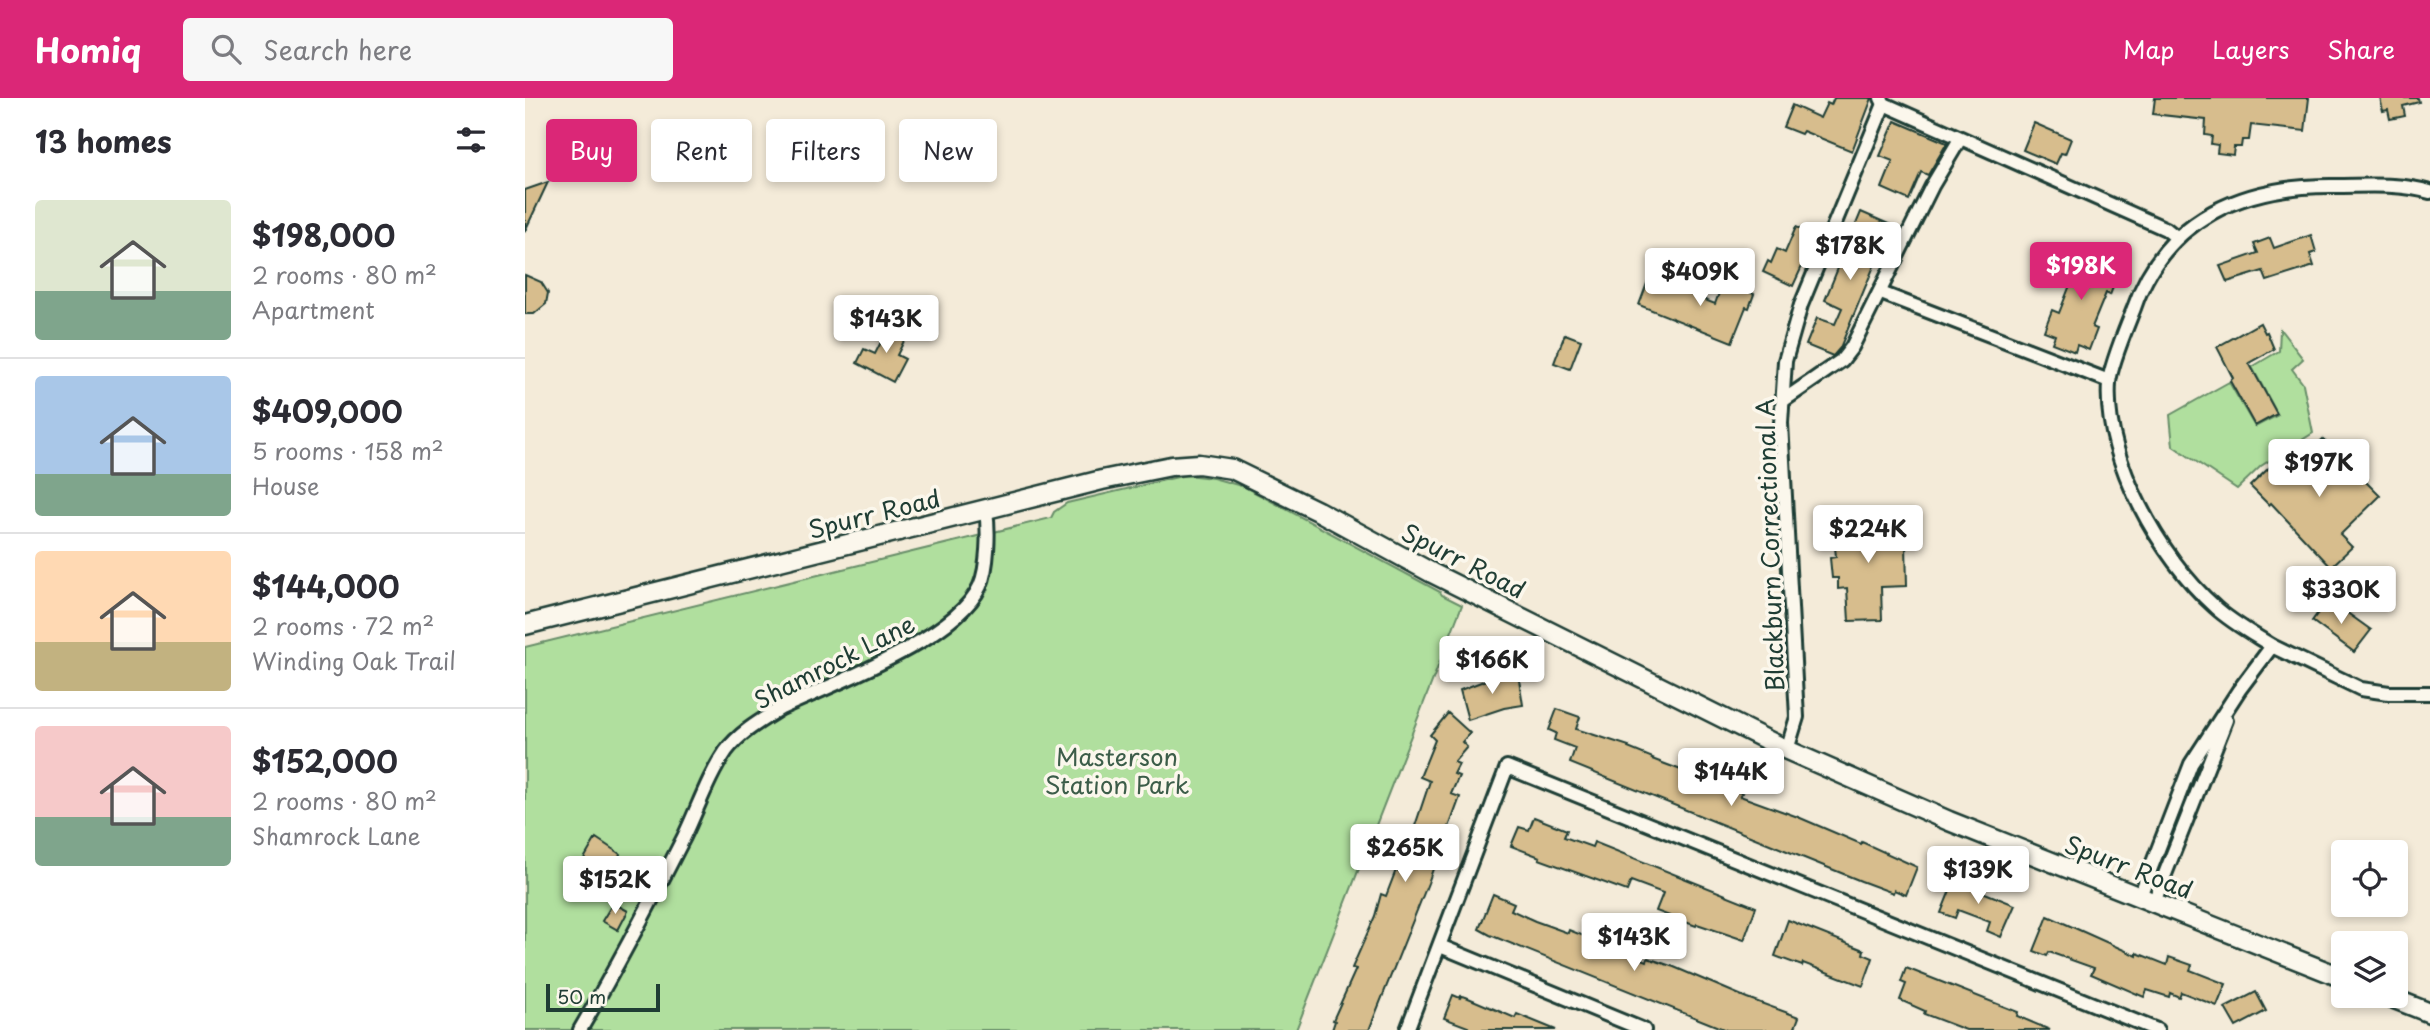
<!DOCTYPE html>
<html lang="en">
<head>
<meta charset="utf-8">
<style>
	:root { --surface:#fff; --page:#f7f7f7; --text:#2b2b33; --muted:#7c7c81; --line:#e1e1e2; --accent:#db2777 }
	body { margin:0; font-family:"Playpen Sans",sans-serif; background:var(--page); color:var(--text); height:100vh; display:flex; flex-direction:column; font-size:26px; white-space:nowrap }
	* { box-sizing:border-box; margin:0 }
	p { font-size:23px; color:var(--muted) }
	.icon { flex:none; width:38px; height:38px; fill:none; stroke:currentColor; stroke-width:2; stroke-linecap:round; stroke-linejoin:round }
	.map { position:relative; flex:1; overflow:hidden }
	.details { display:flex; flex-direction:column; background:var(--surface); width:525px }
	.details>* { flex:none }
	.guide { position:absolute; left:21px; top:21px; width:665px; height:63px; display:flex; gap:14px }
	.controls { position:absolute; left:1806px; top:742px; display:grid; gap:14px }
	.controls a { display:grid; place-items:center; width:77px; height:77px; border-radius:7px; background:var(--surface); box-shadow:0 4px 10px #0003; font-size:35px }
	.scale { position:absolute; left:21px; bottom:18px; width:114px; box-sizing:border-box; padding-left:7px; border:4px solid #1f3d34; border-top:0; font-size:19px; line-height:24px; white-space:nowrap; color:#1f3d34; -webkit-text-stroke:5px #fbf7ec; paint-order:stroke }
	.price { position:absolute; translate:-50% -60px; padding:0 16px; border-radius:7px; background:#fff; color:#222; font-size:23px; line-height:46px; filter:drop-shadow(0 2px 4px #0008) }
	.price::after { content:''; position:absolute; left:50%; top:42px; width:21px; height:16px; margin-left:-10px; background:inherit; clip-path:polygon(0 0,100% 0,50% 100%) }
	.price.on { background:var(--accent); color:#fff }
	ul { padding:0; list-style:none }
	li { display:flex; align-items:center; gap:21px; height:175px; padding:0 35px }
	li+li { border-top:2px solid var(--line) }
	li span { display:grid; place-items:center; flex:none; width:196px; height:140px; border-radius:7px; color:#555 }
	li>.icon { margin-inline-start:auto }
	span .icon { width:84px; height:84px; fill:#fffc; stroke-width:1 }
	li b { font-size:30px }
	h2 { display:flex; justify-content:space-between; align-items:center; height:84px; padding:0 35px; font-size:30px }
	.chip { padding:0 24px; border-radius:7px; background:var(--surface); box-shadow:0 4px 10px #0003; font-size:24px; line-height:63px }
	.chip.on { background:var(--accent); color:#fff }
	header { display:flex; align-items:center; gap:42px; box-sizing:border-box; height:98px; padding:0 35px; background:var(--accent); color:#fff }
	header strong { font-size:33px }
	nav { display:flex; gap:38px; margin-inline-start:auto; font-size:24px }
	.search { width:490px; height:63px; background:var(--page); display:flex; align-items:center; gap:18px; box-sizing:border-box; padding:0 24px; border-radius:7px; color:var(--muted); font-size:26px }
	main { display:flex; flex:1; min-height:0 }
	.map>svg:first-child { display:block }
</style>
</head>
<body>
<header>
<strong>Homiq</strong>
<div class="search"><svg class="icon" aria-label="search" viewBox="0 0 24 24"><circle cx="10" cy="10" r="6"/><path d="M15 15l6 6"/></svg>Search here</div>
<nav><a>Map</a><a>Layers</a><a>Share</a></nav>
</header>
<main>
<section class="details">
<h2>13 homes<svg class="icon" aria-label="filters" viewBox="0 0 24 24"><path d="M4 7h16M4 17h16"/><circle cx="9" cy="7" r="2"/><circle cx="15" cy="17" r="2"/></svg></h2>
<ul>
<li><span style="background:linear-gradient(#dfe7d0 65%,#7fa58c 0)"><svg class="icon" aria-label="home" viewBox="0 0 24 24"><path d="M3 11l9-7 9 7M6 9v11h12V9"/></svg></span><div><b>$198,000</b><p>2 rooms · 80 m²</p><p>Apartment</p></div></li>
<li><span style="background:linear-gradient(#a9c7e8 70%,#7fa58c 0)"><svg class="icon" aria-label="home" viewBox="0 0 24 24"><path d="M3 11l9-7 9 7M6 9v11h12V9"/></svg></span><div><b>$409,000</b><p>5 rooms · 158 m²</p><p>House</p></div></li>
<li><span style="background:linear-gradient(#ffd9b3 65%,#c2b280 0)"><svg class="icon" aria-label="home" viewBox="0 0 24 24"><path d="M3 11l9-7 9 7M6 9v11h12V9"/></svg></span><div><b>$144,000</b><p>2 rooms · 72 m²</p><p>Winding Oak Trail</p></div></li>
<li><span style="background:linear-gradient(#f6c9c9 65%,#7fa58c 0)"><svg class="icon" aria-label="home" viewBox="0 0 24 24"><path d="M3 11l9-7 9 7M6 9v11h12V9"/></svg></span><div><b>$152,000</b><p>2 rooms · 80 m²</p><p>Shamrock Lane</p></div></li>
</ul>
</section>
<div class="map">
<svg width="1905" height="932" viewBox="0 0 1905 932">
	<rect width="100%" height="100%" fill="#f4ebd9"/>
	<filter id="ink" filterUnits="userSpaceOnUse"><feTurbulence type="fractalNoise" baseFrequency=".0143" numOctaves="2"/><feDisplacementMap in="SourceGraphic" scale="14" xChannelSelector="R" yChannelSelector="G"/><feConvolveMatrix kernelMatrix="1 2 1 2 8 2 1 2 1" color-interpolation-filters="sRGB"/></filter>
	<g filter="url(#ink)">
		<g fill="#b0df9e" stroke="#688e69" stroke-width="2">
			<polygon points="1755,231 1778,261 1767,271 1778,286 1788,335 1736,368 1712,391 1648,348 1645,317 1704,284 1730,329 1753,317 1727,269 1754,253"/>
			<polygon points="661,377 688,380 720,389 915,494 917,497 937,507 771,932 0,932 0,549 526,420 529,414 542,405"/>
		</g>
		<g fill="#d7bd8d" stroke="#1f3d34" stroke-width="2">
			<polygon points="1309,0 1347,0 1327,53 1278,33 1276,36 1258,29 1267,7 1295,20 1302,5 1306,7"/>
			<polygon points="1630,0 1784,0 1780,33 1726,27 1724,42 1717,42 1716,49 1709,49 1708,57 1692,55 1693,47 1686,46 1687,38 1680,37 1681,22 1628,16"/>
			<polygon points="1855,0 1893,0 1894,4 1878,8 1880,18 1865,21 1863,12 1858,13"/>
			<polygon points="1370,23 1422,45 1403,77 1396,74 1384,102 1357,90 1368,63 1355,58"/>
			<polygon points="1509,25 1546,41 1540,56 1536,55 1531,66 1498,52"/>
			<polygon points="23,84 0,133 0,92"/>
			<polygon points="1336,114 1366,127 1315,250 1308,258 1281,247 1292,220 1310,226 1317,210 1300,202"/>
			<polygon points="1271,129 1291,138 1268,188 1238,174 1243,163 1246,165 1252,151 1260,155"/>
			<polygon points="1786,137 1791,154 1785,156 1789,168 1742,183 1738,173 1702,184 1695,168 1733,155 1729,146 1745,140 1749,150"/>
			<polygon points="1560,156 1584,165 1582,171 1593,176 1585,197 1581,195 1567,229 1572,231 1564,252 1552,247 1550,254 1527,245 1530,237 1519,233 1527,212 1534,215 1547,182 1537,178 1546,157 1557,161"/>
			<polygon points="0,177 16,184 23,195 21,206 9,216 0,216"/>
			<polygon points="1124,180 1190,206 1198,184 1229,196 1224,210 1221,209 1207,244 1114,207"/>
			<polygon points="1735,225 1740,235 1742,234 1749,251 1724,265 1752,316 1730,328 1705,283 1708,280 1692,249"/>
			<polygon points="365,226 383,235 372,257 380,261 368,284 332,265 339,251 350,256"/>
			<polygon points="1040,236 1056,242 1045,271 1029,265"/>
			<polygon points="1798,341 1855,398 1815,437 1827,449 1806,469 1746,405 1744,407 1725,388 1746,368 1758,380"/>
			<polygon points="1352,414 1353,421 1360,421 1362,447 1381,446 1382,488 1356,489 1357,522 1324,523 1322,490 1313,491 1313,480 1307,480 1305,460 1311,459 1310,449 1320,449 1318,415"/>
			<polygon points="1803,501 1846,532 1829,554 1787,523"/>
			<polygon points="993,575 998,607 979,610 943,622 935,592 961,582"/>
			<polygon points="1032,611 1055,619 1051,631 1104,648 1103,650 1128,660 1127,661 1217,695 1215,698 1273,719 1336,746 1337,744 1392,769 1381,797 1369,792 1368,795 1336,783 1045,665 1050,650 1029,642 1031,635 1024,632"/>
			<polygon points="923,615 945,635 937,644 942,649 929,664 934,666 929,676 934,678 926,696 935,699 923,732 925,732 919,748 914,746 905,769 908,771 903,785 844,932 807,932 810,923 808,922 831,871 827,870 850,818 856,796 861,798 871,772 879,775 892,743 886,740 905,683 895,679 910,642 905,637"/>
			<polygon points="1009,719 1042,732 1039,739 1067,749 1069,744 1231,809 1219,842 1172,826 1171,828 1131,813 1138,795 1106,783 1102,793 1014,761 1015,759 986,748 994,729 1004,732"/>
			<polygon points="71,740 95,756 84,781 68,772 63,779 52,773"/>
			<polygon points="1430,780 1457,790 1455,793 1490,807 1476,839 1462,833 1465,824 1433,812 1430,820 1416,815"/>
			<polygon points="968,796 989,805 986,812 1010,823 1043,835 1044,832 1122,863 1123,860 1149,869 1222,900 1274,919 1269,932 1201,932 965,837 954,831"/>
			<polygon points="88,805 103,813 93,832 77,823"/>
			<polygon points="1523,818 1612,858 1612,855 1642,867 1644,859 1667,867 1665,872 1701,886 1692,908 1656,894 1654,899 1645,895 1644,899 1622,892 1619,899 1566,876 1569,870 1524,854 1522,858 1509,853"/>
			<polygon points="1263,822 1339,852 1338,856 1348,860 1338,888 1278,865 1277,868 1250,858"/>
			<polygon points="1381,870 1493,914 1492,918 1525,932 1441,932 1399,916 1400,913 1375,902 1381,886 1376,884"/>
			<polygon points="1731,894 1741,913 1711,929 1700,910"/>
			<polygon points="928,897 935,900 936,898 941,899 990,920 992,916 1031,932 942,932 943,929 919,920"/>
		</g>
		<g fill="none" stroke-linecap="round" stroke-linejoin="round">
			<defs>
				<g id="street">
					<polyline points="1356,0 1359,6 1641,131 1651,139"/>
					<polyline points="1356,195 1584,283"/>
					<polyline points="1259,302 1317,262 1327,249 1407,88 1435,41"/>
					<path d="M1747,548C1728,536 1706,524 1690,509C1635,460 1579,361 1584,285C1585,268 1602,228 1609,210C1640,119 1720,87 1810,88C1842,88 1874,85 1905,94"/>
					<polyline points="1262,652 1272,619 1256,325 1260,263 1276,207 1359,6"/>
					<polyline points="1615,798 1666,666 1714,592 1747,548 1836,591 1864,595 1905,595"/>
					<polyline points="1629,804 1701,622"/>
					<polyline points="915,848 1119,932"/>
					<path d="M55,932C92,869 126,804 159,739C173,710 183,679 201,653C215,634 237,622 256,610C308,586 432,540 455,488C463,470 464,432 461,413"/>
					<polyline points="882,932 982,669 1632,932"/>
				</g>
				<g id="secondary">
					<polyline points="0,527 577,382 646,368 674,366 707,371 793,413 907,475 1262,652 1424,723 1818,880"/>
					<polyline points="1862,898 1905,915"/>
				</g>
			</defs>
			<use href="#street" stroke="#1f3d34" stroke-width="18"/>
			<use href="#secondary" stroke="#1f3d34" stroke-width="23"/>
			<use href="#street" stroke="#fbf7ec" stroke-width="12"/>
			<use href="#secondary" stroke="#fbf7ec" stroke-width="18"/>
		</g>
	</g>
	<g text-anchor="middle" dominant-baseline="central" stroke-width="7" stroke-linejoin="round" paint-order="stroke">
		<g font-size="24" fill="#1f3d34" stroke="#fbf7ec">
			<text transform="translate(349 415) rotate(-14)">Spurr Road</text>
			<text transform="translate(1244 447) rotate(-92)">Blackburn Correctional A</text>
			<text transform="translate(939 462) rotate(27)">Spurr Road</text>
			<text transform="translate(309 563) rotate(-27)">Shamrock Lane</text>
			<text transform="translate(1604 768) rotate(21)">Spurr Road</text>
		</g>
		<g font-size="24" fill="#3c5d49" stroke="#fbf7ec">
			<text x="592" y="658">Masterson<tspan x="592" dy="28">Station Park</tspan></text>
		</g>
	</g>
</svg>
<div class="controls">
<a><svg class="icon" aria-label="locate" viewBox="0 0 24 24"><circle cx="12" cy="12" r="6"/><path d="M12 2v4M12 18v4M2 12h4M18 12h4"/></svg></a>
<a><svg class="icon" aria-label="layers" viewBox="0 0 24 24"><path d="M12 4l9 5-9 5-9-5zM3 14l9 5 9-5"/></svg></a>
</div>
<div class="scale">50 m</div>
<b class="price" style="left:1325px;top:184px">$178K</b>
<b class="price on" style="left:1556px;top:204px">$198K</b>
<b class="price" style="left:1175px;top:210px">$409K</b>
<b class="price" style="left:361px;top:257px">$143K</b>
<b class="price" style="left:1794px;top:401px">$197K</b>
<b class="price" style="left:1343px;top:467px">$224K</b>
<b class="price" style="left:1816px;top:528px">$330K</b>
<b class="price" style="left:967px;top:598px">$166K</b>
<b class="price" style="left:1206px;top:710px">$144K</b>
<b class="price" style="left:880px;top:786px">$265K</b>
<b class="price" style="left:1453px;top:808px">$139K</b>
<b class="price" style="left:90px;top:818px">$152K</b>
<b class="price" style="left:1109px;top:875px">$143K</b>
<div class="guide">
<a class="chip on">Buy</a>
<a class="chip">Rent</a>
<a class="chip">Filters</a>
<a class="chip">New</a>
</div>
</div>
</main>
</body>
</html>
